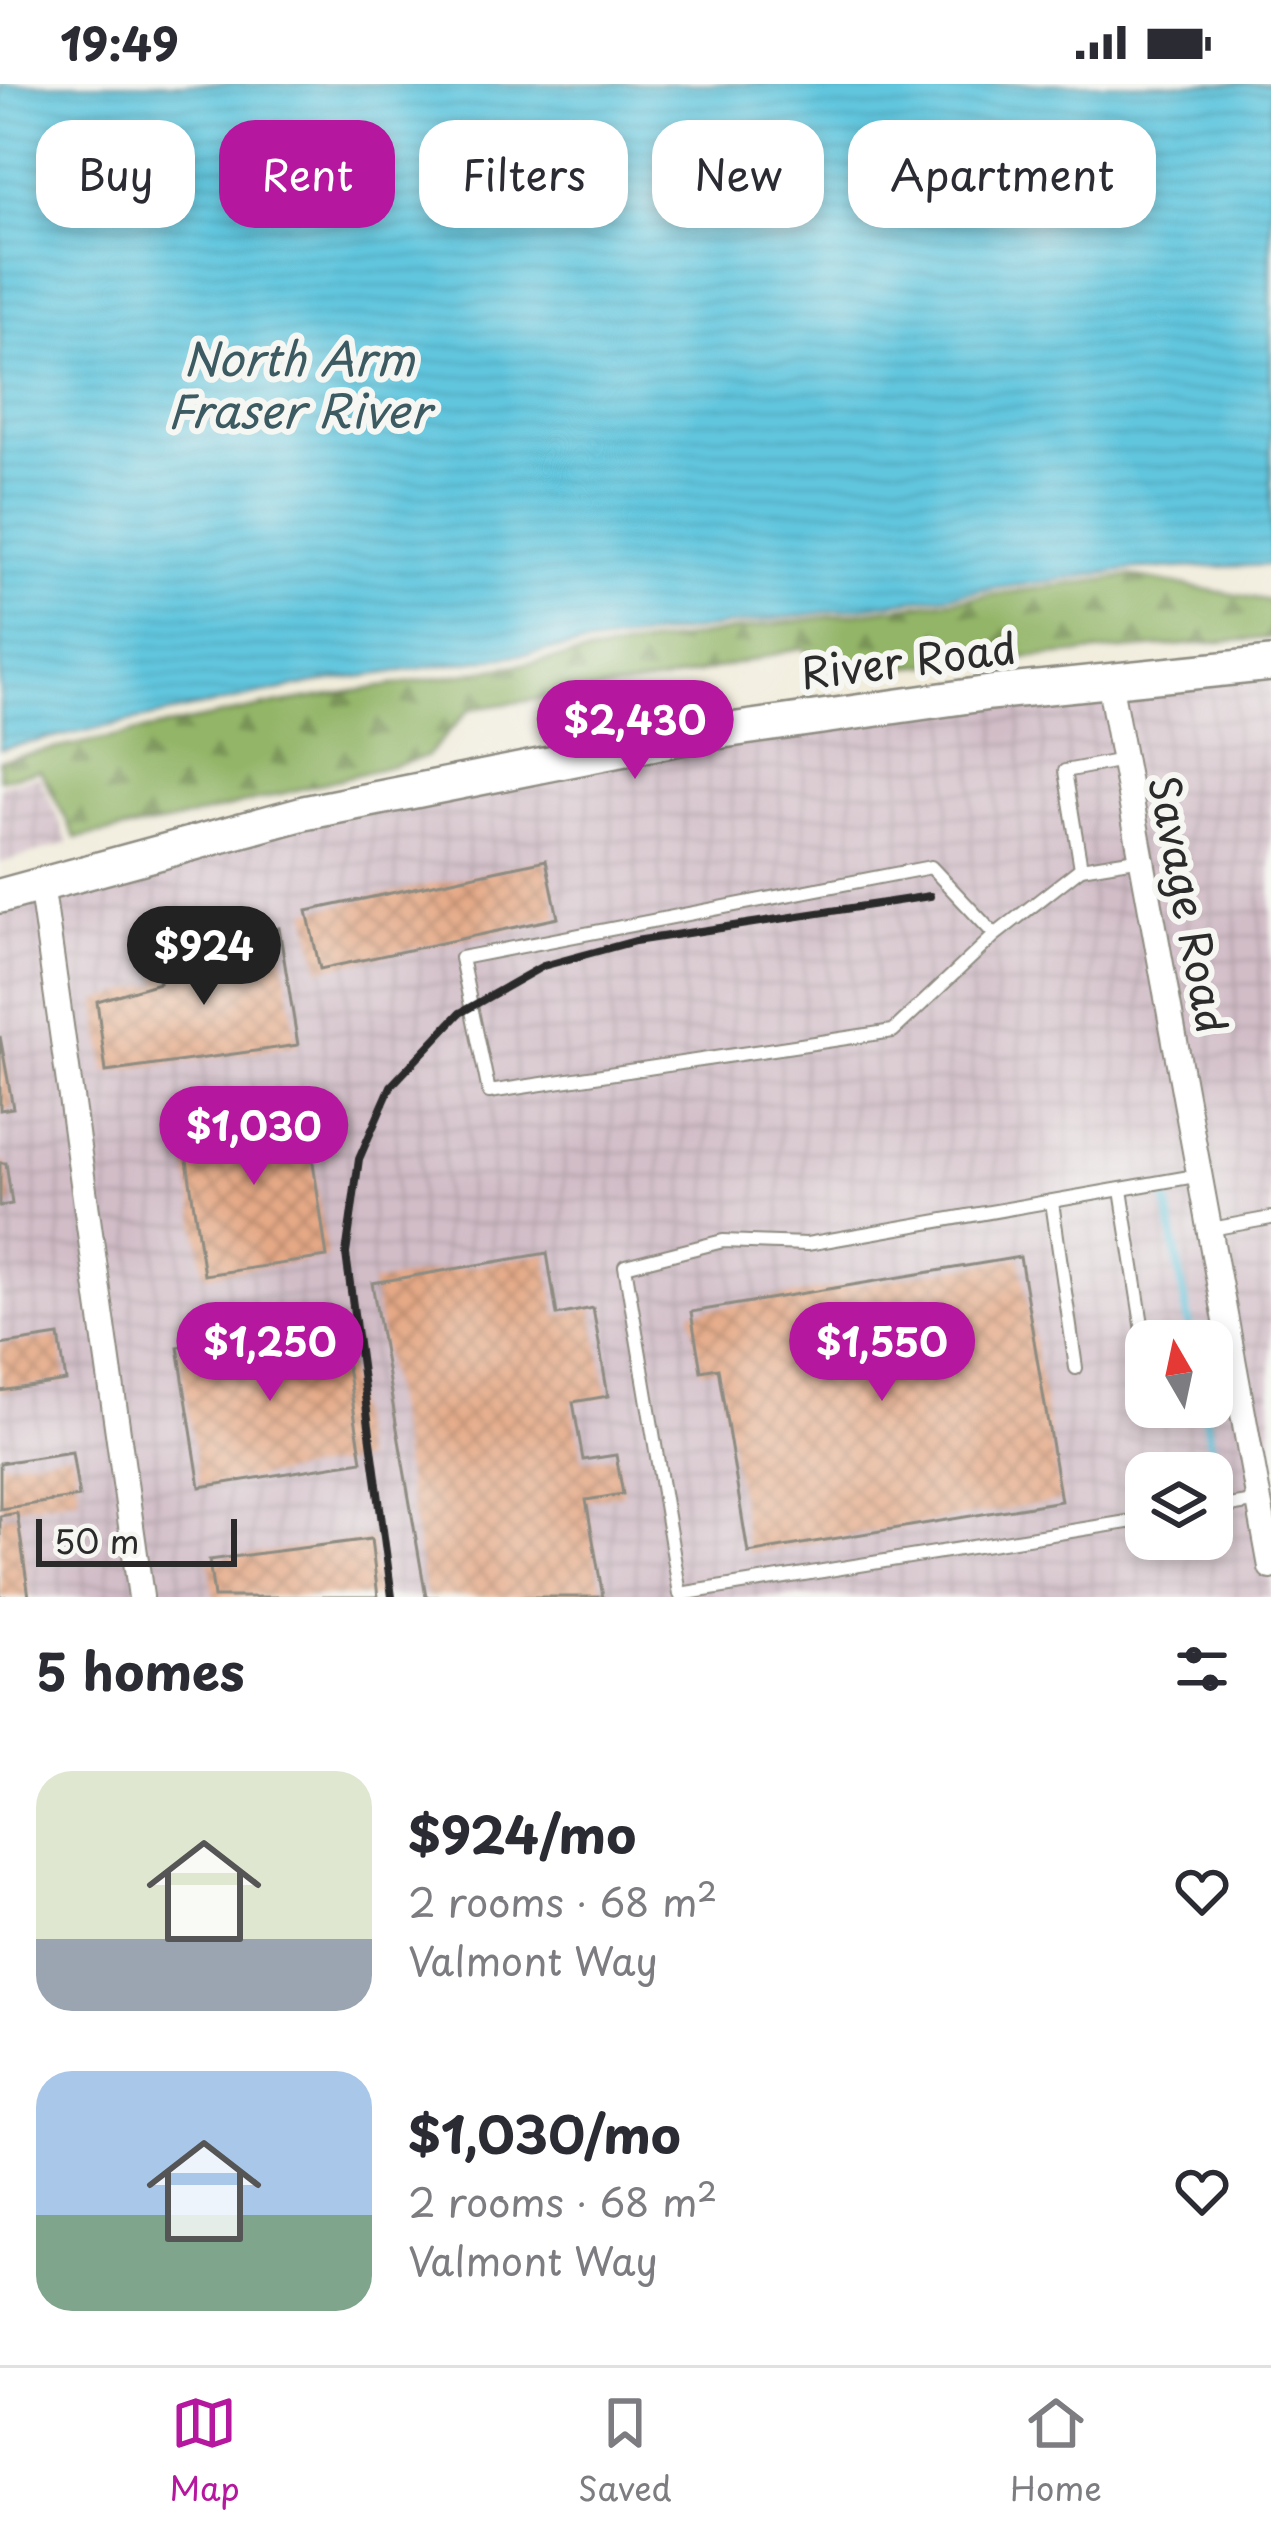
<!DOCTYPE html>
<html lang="en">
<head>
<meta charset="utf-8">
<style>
	:root { --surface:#fff; --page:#f7f7f7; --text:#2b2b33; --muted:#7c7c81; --line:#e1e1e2; --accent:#b5179e }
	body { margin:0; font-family:"Playpen Sans",sans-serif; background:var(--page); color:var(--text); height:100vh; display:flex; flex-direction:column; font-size:45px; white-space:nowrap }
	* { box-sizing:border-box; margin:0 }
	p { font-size:39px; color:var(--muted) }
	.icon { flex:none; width:66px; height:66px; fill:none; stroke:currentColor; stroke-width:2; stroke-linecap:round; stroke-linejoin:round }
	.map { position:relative; height:1513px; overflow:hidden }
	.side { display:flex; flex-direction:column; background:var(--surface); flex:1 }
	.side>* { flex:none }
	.top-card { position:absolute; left:36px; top:36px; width:1200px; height:108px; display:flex; gap:24px }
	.needle { width:78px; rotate:351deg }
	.buttons { position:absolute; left:1125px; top:1236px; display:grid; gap:24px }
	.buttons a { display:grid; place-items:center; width:108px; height:108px; border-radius:24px; background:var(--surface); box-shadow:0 6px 18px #0003; font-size:60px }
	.scale { position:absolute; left:36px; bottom:30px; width:201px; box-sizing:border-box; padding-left:12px; border:6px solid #2b2b2b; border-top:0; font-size:33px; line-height:42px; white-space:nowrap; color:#2b2b2b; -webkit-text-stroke:9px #f6f6f2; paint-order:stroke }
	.price { position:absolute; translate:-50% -102px; padding:0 27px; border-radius:42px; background:var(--accent); color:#fff; font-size:39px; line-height:78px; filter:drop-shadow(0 3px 6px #0008) }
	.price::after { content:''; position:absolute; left:50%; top:72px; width:36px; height:27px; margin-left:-18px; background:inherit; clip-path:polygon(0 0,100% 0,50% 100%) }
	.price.current { background:#222; color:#fff }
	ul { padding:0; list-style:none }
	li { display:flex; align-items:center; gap:36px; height:300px; padding:0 36px }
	li span { display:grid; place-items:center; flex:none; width:336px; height:240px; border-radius:36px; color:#555 }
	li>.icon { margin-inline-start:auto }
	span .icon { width:144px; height:144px; fill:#fffc; stroke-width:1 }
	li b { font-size:51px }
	h2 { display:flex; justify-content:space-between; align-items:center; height:144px; padding:0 36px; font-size:51px }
	.tag { padding:0 42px; border-radius:36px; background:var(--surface); box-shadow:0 6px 18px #0003; font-size:42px; line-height:108px }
	.tag.current { background:var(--accent); color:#fff }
	.status { display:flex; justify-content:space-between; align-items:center; height:84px; padding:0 60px; background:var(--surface); direction:ltr }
	.status svg { height:33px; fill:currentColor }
	.menu { display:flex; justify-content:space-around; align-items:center; height:168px; border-top:3px solid var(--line); background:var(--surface); font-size:33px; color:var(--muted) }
	.menu a { display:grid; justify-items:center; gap:6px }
	.menu .current { color:var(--accent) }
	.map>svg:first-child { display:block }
</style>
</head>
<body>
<div class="status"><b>19:49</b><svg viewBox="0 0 49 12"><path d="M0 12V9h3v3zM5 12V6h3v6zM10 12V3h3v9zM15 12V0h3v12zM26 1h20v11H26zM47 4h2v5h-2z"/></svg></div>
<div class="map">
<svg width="1271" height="1513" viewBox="0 0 1271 1513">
	<defs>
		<pattern id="industrial-grid" width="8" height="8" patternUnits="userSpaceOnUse" patternTransform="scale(3)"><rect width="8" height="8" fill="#d2bdc7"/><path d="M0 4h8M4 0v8" fill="none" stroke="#b4a3ab"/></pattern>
		<pattern id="forest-firs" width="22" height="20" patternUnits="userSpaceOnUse" patternTransform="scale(3)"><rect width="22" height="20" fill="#93b568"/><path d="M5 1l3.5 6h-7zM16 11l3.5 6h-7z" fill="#789356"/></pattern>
		<pattern id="water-rules" width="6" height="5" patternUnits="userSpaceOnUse" patternTransform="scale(3)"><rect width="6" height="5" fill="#61c6de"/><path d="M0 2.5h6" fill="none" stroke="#54aabf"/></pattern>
		<pattern id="building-cross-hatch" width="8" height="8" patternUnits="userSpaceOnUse" patternTransform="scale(3)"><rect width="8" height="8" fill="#e5a986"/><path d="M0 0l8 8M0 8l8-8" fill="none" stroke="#ba8a6e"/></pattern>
	</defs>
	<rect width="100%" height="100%" fill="#f6f6f2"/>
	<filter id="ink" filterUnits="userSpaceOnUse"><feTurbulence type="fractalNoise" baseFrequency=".00833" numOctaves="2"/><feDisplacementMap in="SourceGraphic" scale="24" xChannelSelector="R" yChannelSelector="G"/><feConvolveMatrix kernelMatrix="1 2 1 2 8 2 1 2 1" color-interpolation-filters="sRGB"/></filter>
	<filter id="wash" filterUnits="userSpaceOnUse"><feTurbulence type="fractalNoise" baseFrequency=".004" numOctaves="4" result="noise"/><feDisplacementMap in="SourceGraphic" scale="48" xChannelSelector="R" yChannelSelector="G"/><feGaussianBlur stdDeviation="2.7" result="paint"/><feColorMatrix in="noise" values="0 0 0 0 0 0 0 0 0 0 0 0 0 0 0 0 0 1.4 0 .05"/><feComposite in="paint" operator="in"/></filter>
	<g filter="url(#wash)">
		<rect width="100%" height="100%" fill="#f1ecda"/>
		<g fill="url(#industrial-grid)" fill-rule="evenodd">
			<path d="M1271,580V1513H0V812L695,651ZM1146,1257H1212V1323H1146ZM1146,1389H1212V1455H1146Z"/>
			<polygon points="39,692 69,759 0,779 0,701"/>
		</g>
		<polygon fill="url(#forest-firs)" stroke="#5f704a" stroke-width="3" points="1130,492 1271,517 1271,554 856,587 801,564 661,598 470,625 426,673 171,738 76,754 40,686 0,695 0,676 281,619 767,541"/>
		<polygon fill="url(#water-rules)" stroke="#467884" stroke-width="3" points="0,0 1271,0 1271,481 1136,485 314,599 0,665"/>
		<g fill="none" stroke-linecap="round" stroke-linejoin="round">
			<g stroke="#61c6de" stroke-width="8">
				<polyline points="1167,1117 1192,1257"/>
				<polyline points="1204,1323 1215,1384"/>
			</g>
		</g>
		<g id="blocks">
			<g fill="url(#building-cross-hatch)">
				<polygon points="546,776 558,834 320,885 307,827"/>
				<polygon points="279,844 298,961 106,988 97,917 159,899 157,890 181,884 182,892 197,866"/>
				<polygon points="0,952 13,1024 0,1026"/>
				<polygon points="304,1018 327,1173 204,1191 181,1036"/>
				<polygon points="0,1079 6,1079 12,1120 0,1122"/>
				<polygon points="547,1169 557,1231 593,1224 608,1312 573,1318 583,1376 616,1371 623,1410 586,1416 603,1513 426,1513 372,1199"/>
				<polygon points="1020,1173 1061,1417 748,1469 718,1284 701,1287 691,1228"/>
				<polygon points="340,1238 362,1377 200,1403 178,1263"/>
				<polygon points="59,1252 66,1297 0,1307 0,1261"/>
				<polygon points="72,1368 79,1413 0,1425 0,1379"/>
				<polygon points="17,1429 29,1513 0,1513 0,1432"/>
				<polygon points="371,1455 378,1513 214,1513 209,1476"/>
			</g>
		</g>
	</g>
	<g filter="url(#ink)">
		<use href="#blocks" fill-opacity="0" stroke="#8e8c82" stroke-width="3"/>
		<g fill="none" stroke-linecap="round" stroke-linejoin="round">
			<defs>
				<g id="lane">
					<polyline points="1123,676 1065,687 1081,784 1142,774"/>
					<polyline points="995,851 931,783 461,874 489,1008 893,947 995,851 1081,784"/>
					<polyline points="1121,1106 1146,1266"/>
					<polyline points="1052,1118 1076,1284"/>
					<polyline points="1211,1145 1271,1134"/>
					<polyline points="1212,1425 1259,1417"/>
					<polyline points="1146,1435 680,1510 625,1182 723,1157 807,1160 1201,1091"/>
				</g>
				<g id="street">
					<polyline points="1109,596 1271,1483"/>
					<polyline points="41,799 141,1513"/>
				</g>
				<polyline id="secondary" points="0,812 304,729 695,651 990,609 1271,580"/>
			</defs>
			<use href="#lane" stroke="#8e8c82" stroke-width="16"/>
			<use href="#street" stroke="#8e8c82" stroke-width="28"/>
			<use href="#secondary" stroke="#8e8c82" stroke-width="38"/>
			<use href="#lane" stroke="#fff" stroke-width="12"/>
			<use href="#street" stroke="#fff" stroke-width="24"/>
			<use href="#secondary" stroke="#fff" stroke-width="33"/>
			<polyline stroke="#2b2b2b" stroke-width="8" points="392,1513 346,1170 359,1075 391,1002 460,929 543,882 635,857 930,812"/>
		</g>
	</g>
	<g text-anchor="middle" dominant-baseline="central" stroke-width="12" stroke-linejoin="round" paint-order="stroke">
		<g font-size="42" fill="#2b2b2b" stroke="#f6f6f2">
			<text transform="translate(908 575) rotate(-7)">River Road</text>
			<text transform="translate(1190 820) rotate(79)">Savage Road</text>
		</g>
		<g font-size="45" font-style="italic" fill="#3b5a61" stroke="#f6f6f2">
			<text x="299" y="273">North Arm<tspan x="299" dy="52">Fraser River</tspan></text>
		</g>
	</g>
</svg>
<div class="buttons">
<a><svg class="needle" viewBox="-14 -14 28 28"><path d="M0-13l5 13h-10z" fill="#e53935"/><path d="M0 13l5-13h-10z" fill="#7c7c81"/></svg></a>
<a><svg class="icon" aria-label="layers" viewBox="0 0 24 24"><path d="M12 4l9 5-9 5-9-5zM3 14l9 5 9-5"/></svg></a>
</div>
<div class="scale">50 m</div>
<b class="price" style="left:635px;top:698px">$2,430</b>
<b class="price current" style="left:204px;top:924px">$924</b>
<b class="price" style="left:254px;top:1104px">$1,030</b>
<b class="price" style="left:270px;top:1320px">$1,250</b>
<b class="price" style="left:882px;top:1320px">$1,550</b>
<div class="top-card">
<a class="tag">Buy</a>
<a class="tag current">Rent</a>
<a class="tag">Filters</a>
<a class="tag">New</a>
<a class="tag">Apartment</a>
</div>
</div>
<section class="side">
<h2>5 homes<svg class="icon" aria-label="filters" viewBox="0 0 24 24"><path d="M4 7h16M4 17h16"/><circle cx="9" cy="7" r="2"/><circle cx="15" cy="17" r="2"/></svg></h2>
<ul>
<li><span style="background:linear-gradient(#dfe7d0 70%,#9aa5b1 0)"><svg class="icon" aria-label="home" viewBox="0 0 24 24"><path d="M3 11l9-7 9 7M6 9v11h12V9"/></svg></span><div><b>$924/mo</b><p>2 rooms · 68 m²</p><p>Valmont Way</p></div><svg class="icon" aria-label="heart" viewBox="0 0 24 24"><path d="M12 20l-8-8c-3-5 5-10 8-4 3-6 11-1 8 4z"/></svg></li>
<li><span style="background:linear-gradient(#a9c7e8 60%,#7fa58c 0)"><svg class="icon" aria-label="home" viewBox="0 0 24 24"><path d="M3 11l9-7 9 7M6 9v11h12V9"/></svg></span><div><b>$1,030/mo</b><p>2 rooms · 68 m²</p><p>Valmont Way</p></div><svg class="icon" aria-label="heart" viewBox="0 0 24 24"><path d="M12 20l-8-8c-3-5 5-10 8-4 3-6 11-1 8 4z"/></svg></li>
</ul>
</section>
<nav class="menu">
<a class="current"><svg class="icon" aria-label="map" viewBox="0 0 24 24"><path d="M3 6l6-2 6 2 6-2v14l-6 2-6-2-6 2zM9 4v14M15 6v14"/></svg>Map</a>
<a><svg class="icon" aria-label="saved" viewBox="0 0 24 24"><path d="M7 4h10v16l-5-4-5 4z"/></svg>Saved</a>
<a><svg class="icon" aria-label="home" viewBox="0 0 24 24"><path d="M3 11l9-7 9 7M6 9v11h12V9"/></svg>Home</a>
</nav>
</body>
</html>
